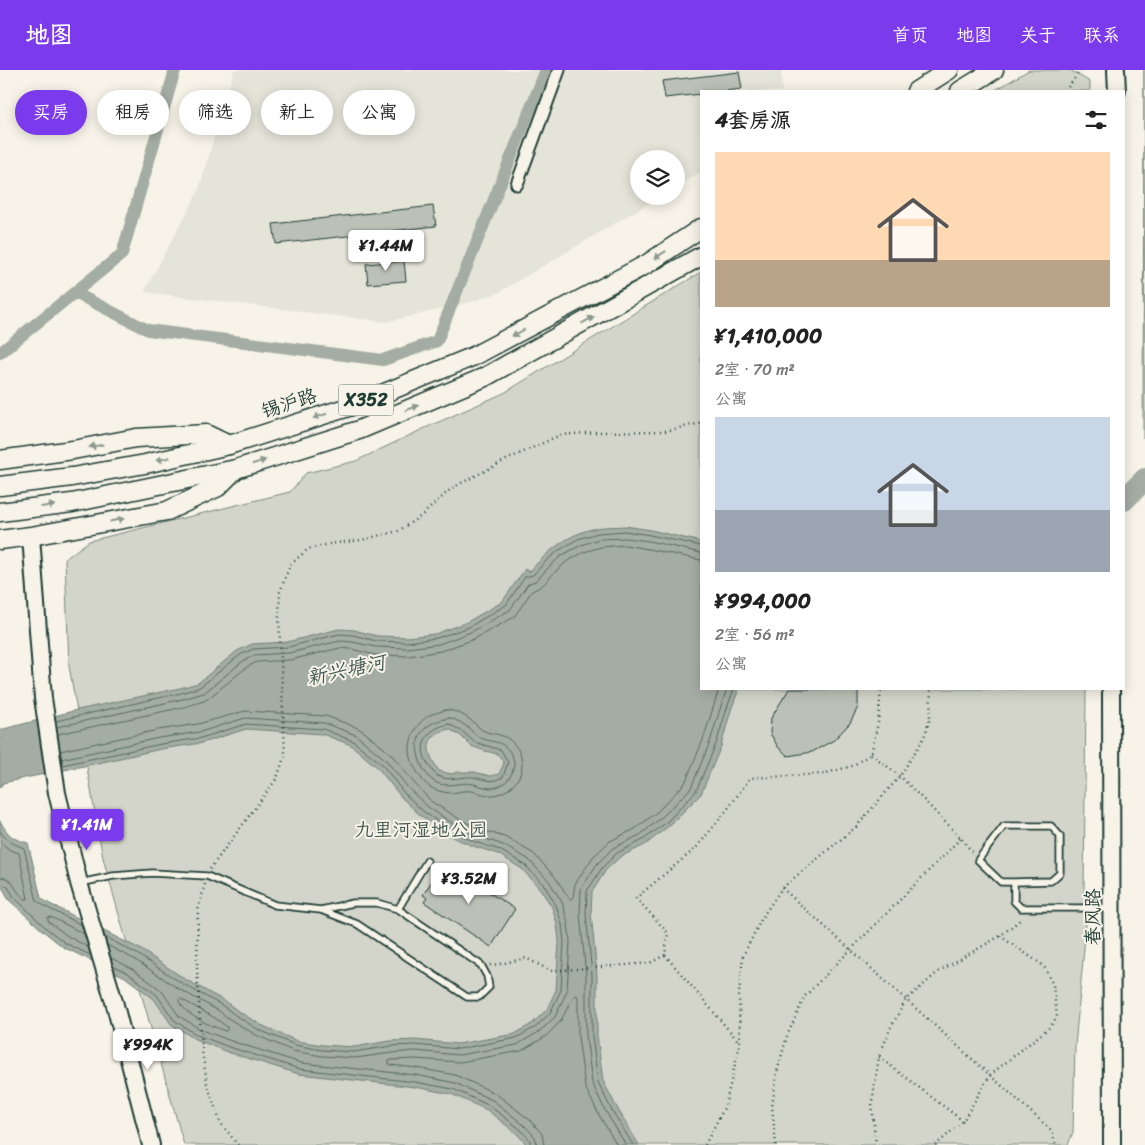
<!DOCTYPE html>
<html lang="zh">
<head>
<meta charset="utf-8">
<style>
	:root { --surface:#fff; --page:#f6f6f6; --text:#222; --muted:#767676; --accent:#7c3aed }
	body { margin:0; font-family:Sriracha,"LXGW WenKai TC",sans-serif; background:var(--page); color:var(--text); height:100vh; display:flex; flex-direction:column; font-size:19px; white-space:nowrap }
	* { box-sizing:border-box; margin:0 }
	p { font-size:16px; color:var(--muted) }
	.icon { flex:none; width:28px; height:28px; fill:none; stroke:currentColor; stroke-width:2; stroke-linecap:round; stroke-linejoin:round }
	.map { position:relative; flex:1; overflow:hidden }
	.panel { position:absolute; left:700px; top:20px; width:425px; height:600px; display:flex; flex-direction:column; background:var(--surface); border-radius:0px; box-shadow:0 2px 12px #0003 }
	.panel>* { flex:none }
	.guide { position:absolute; left:15px; top:20px; width:475px; height:45px; display:flex; gap:10px }
	.buttons { position:absolute; left:630px; top:80px; display:grid; gap:10px }
	.buttons a { display:grid; place-items:center; width:55px; height:55px; border-radius:50%; background:var(--surface); box-shadow:0 2px 12px #0003; font-size:25px }
	.price { position:absolute; translate:-50% -42px; padding:0 11px; border-radius:5px; background:#fff; color:#222; font-size:16px; line-height:32px; filter:drop-shadow(0 1px 2px #0008) }
	.price::after { content:''; position:absolute; left:50%; top:30px; width:15px; height:11px; margin-left:-8px; background:inherit; clip-path:polygon(0 0,100% 0,50% 100%) }
	.price.selected { background:var(--accent); color:#fff }
	ul { padding:0; list-style:none }
	li { display:grid; align-content:center; gap:10px; height:265px; padding:0 15px }
	li span { display:grid; place-items:center; height:155px; border-radius:0px; color:#555 }
	li>.icon { margin-inline-start:auto }
	span .icon { width:90px; height:90px; fill:#fffc; stroke-width:1 }
	li b { font-size:21px }
	h2 { display:flex; justify-content:space-between; align-items:center; height:60px; padding:0 15px; font-size:21px }
	.tag { padding:0 18px; border-radius:22px; background:var(--surface); box-shadow:0 2px 12px #0003; font-size:18px; line-height:45px }
	.tag.selected { background:var(--accent); color:#fff }
	header { display:flex; align-items:center; gap:30px; box-sizing:border-box; height:70px; padding:0 25px; background:var(--accent); color:#fff }
	header strong { font-size:24px }
	nav { display:flex; gap:28px; margin-inline-start:auto; font-size:18px }
	.map>svg:first-child { display:block }
</style>
</head>
<body>
<header>
<strong>地图</strong>
<nav><a>首页</a><a>地图</a><a>关于</a><a>联系</a></nav>
</header>
<div class="map">
<svg width="1145" height="1075" viewBox="0 0 1145 1075">
	<rect width="100%" height="100%" fill="#f7f3e8"/>
	<filter id="ink" filterUnits="userSpaceOnUse"><feTurbulence type="fractalNoise" baseFrequency=".02" numOctaves="2"/><feDisplacementMap in="SourceGraphic" scale="10" xChannelSelector="R" yChannelSelector="G"/><feConvolveMatrix kernelMatrix="1 2 1 2 8 2 1 2 1" color-interpolation-filters="sRGB"/></filter>
	<g filter="url(#ink)">
		<polygon fill="#e5e4d9" points="234,0 781,0 782,21 701,21 701,102 676,117 676,89 639,89 639,126 661,126 498,223 467,233 386,252 144,222 198,122"/>
		<g fill="#d3d5ca" stroke="#79897f">
			<polygon points="1029,0 1070,0 1090,12 1090,21 994,21"/>
			<polygon points="1144,0 1145,366 1143,368"/>
			<polygon points="701,202 701,619 1086,619 1084,824 1086,857 1075,976 1073,1062 1068,1075 184,1075 103,788 69,596 65,489 89,471 290,422 306,403 356,391 423,359 504,323"/>
		</g>
		<path fill="#a4ada3" stroke="#6f8077" fill-rule="evenodd" d="M625,456L651,460L701,472V619H739L731,640L721,676L701,724L670,755L645,775L620,787L606,800L592,822L591,843L597,905V965L603,1011L616,1036L639,1075H527L516,1063L487,1040L451,1024L415,1017L299,1004L227,982L195,969L171,954L154,929L125,907L63,877L42,860L9,830L4,820L0,816V751C8,765 12,769 28,773L41,828L48,833L140,879L185,909L226,932L238,941L261,955L297,971L323,975L354,977L390,971L415,970L458,974L515,964L533,953L547,939L556,920L559,871L557,854L552,837L540,819L522,799L498,784L473,776L452,767L421,746L401,727L378,698L351,675L322,664L246,659L202,673L161,679L84,696L25,708L3,713L0,717V660L73,641L180,618L198,613L237,581L252,574L287,572L339,559L354,560L377,566L407,567L435,564L467,552L502,532L525,499L529,502C548,481 569,463 597,458C606,456 616,457 625,456ZM449,659L461,666L471,676L485,681L498,684L504,693L499,704L490,706L474,702H458L451,704L439,701C426,682 422,666 449,659Z"/>
		<g fill="none" stroke-linecap="round" stroke-linejoin="round">
			<g stroke="#546a60" stroke-width="1">
				<path d="M446,640C456,640 466,646 474,653C477,655 479,658 482,660C491,665 503,663 511,671C532,690 521,720 494,725C486,726 479,722 471,721C464,720 459,722 452,723C446,723 436,721 430,717C425,714 421,708 418,703C404,684 409,659 428,646C433,643 440,642 446,640Z"/>
				<path d="M449,648C456,649 463,654 469,658C471,660 474,664 477,666C490,674 500,668 510,682C515,690 515,694 512,703C508,712 501,717 491,718C485,718 479,715 473,714C460,711 444,720 432,710C421,700 413,679 420,665C426,654 438,650 449,648Z"/>
				<polyline points="56,651 181,623 200,617 240,585 253,579 288,577 339,564 353,565 376,571 407,572 437,568 469,557 506,535 525,507 533,505 545,492 558,481 578,469 598,463 625,461 650,465 701,476"/>
				<path d="M449,654L463,662L474,672L501,680L508,692L503,707C490,714 486,709 473,707C461,706 449,712 438,706C434,704 432,700 430,697C415,677 426,658 449,654Z"/>
				<polyline points="57,657 183,629 204,623 243,591 255,585 289,583 340,571 352,572 376,577 408,578 439,574 471,562 510,540 528,514 537,510 549,497 561,486 581,475 599,469 625,468 649,471 701,483"/>
				<polyline points="58,664 184,637 204,631 210,627 247,597 257,592 290,590 340,578 351,579 375,585 409,586 441,581 474,569 514,547 532,521 542,516 555,502 566,492 584,482 601,477 625,475 648,479 701,490"/>
				<polyline points="60,681 158,660 198,654 245,641 326,646 358,658 363,661 391,684 415,714 432,732 461,750 480,759 507,768 534,784 555,807 569,828 571,829 573,827 575,814 593,787 610,771 635,759 657,742 685,713 703,670 719,619"/>
				<polyline points="61,689 159,668 200,662 245,648 324,653 356,665 386,690 409,719 428,737 458,757 477,766 503,775 528,789 549,811 562,832 568,853 570,872 567,921 555,947 540,961 517,975 459,985 415,981 392,983 355,988 322,986 293,981 256,965 231,950 219,941 179,919 134,889 107,875"/>
				<polyline points="62,695 161,674 201,668 246,654 323,659 353,671 382,694 404,723 424,742 455,763 475,772 500,780 525,795 544,815 556,835 562,854 564,872 561,920 550,943 536,957 516,968 459,979 415,975 391,976 354,982 322,980 295,975 259,960 235,945 223,936 183,914 137,884 105,867"/>
				<path d="M0,761C6,771 14,774 24,778L37,831L46,837L82,855"/>
				<path d="M0,772L10,780L19,783L28,829H25C25,829 19,824 19,823C12,815 13,808 0,807"/>
				<polyline points="0,813 5,815 8,817 14,827 45,857 65,873 90,885"/>
				<polyline points="84,864 51,847 47,848 49,852 69,867 88,877"/>
				<polyline points="111,888 131,898 161,920 179,946 200,959 231,971 301,993 416,1005 455,1013 494,1031 524,1055 535,1067 537,1075"/>
				<polyline points="113,896 128,903 157,925 174,950 197,965 229,977 300,999 415,1012 453,1019 490,1036 520,1059 530,1070 530,1075"/>
				<path d="M181,929L215,948L227,957V960L225,961C208,954 189,948 179,932V930Z"/>
				<polyline points="544,1075 542,1064 530,1050 495,1023 455,1005 417,998 391,995 389,994 389,991 392,990 415,989 460,992 521,981 545,967 560,952 574,926 577,925 578,928 578,967 585,1017 599,1045 617,1075"/>
				<polyline points="626,1075 606,1042 592,1013 586,966 586,905 580,844 581,819 597,794 613,778 640,765 662,747 691,718 710,672 721,636 727,619"/>
				<polyline points="633,1075 611,1039 598,1012 592,966 592,905 586,844 587,821 602,798 617,783 643,770 667,752 696,721 716,674 727,638 734,619"/>
			</g>
			<g stroke="#a4ada3" stroke-width="12">
				<polyline points="75,223 148,260 383,290 437,271 546,0"/>
				<polyline points="0,283 122,184 175,0"/>
			</g>
			<polyline stroke="#a4ada3" stroke-width="22" points="1124,430 1145,409"/>
		</g>
		<g fill="#bbc1b6" stroke="#1f3d34">
			<polygon points="739,2 742,19 726,21 701,21 701,24 665,28 662,11"/>
			<polygon points="433,136 436,156 276,174 273,154"/>
			<polygon points="404,191 406,211 368,214 366,194"/>
			<polygon points="789,619 858,619 858,637 850,653 834,670 812,682 788,686 778,677 770,663 771,648"/>
			<polygon points="464,797 487,814 484,819 515,839 491,877 424,832 427,828 423,825 437,803 453,813"/>
		</g>
		<g fill="none" stroke-linecap="round" stroke-linejoin="round">
			<defs>
				<g id="lane">
					<polyline points="1014,812 1001,812 978,790 1004,756 1051,756 1060,766 1060,803 1051,811 1014,812 1014,831 1021,838 1110,838"/>
					<polyline points="80,813 113,806 152,803 207,806 275,835 321,840 357,854 467,927 479,927 489,917 487,906 481,895 398,839 377,833 353,833 321,840"/>
					<polyline points="398,839 427,791"/>
				</g>
				<polyline id="street" points="517,114 559,0"/>
				<g id="secondary">
					<polyline points="1116,0 1117,21"/>
					<polyline points="31,466 43,628 57,723 79,813 115,935 151,1075"/>
					<polyline points="1111,619 1112,1075"/>
				</g>
				<g id="primary">
					<polyline points="916,21 949,0"/>
					<polyline points="960,21 994,0"/>
					<polyline points="0,390 73,380 136,368 206,364 229,375"/>
					<polyline points="0,416 72,407 145,394 229,375 358,334 474,286 647,194 701,158"/>
					<polyline points="0,442 72,433 236,399 359,360 485,307 701,186"/>
					<polyline points="0,470 31,466 167,441 218,417 236,399"/>
				</g>
			</defs>
			<use href="#lane" stroke="#1f3d34" stroke-width="9"/>
			<use href="#street" stroke="#1f3d34" stroke-width="15"/>
			<use href="#secondary" stroke="#1f3d34" stroke-width="20"/>
			<use href="#primary" stroke="#1f3d34" stroke-width="21"/>
			<g stroke="#1f3d34" stroke-width="2.5" stroke-dasharray="1 4" stroke-linecap="butt">
				<polyline points="1065,21 1081,0"/>
				<polyline points="871,684 900,706 961,768 973,783"/>
				<polyline points="210,799 277,708 285,685 279,546 280,522 290,495 308,479 329,474 361,470 398,461 421,446 452,418 506,390 560,365 597,362 665,361 701,353"/>
				<polyline points="205,814 198,840 197,900 202,981 207,1013 220,1052 238,1075"/>
				<polyline points="782,818 1051,1060 1056,1075"/>
				<polyline points="665,885 739,972"/>
				<polyline points="490,895 500,894 526,888 551,901 650,893 665,885 668,863 636,828 696,778 727,740 750,708 823,704 852,696 871,684 878,653 881,619"/>
				<polyline points="879,987 963,1051"/>
				<polyline points="705,1075 725,1036 740,974 739,923 743,886 763,846 782,818 856,757 900,706 924,668 930,648 931,619"/>
				<polyline points="776,1075 772,1037 777,1002 787,966 805,926 961,768"/>
				<polyline points="876,1075 872,1034 879,987 890,959 906,930 938,902 1000,866 1020,850 1020,847"/>
				<polyline points="935,1075 937,1074 963,1051 990,1005 1050,957 1057,947 1053,915 1044,896 1000,866"/>
			</g>
			<use href="#lane" stroke="#f7f3e8" stroke-width="5.5"/>
			<use href="#street" stroke="#f7f3e8" stroke-width="11"/>
			<use href="#secondary" stroke="#f7f3e8" stroke-width="16"/>
			<use href="#primary" stroke="#f7f3e8" stroke-width="18"/>
		</g>
		<defs><path id="oneway-solid" d="M-6-.8H1V-3.2L6.5 0L1 3.2V.8H-6Z" transform="scale(1.25)"/></defs>
		<g fill="#8b988e">
			<use href="#oneway-solid" transform="translate(660 185) rotate(147)"/>
			<use href="#oneway-solid" transform="translate(588 250) rotate(-29)"/>
			<use href="#oneway-solid" transform="translate(518 263) rotate(152)"/>
			<use href="#oneway-solid" transform="translate(412 338) rotate(-23)"/>
			<use href="#oneway-solid" transform="translate(320 346) rotate(162)"/>
			<use href="#oneway-solid" transform="translate(96 376) rotate(169)"/>
			<use href="#oneway-solid" transform="translate(163 389) rotate(167)"/>
			<use href="#oneway-solid" transform="translate(259 392) rotate(-18)"/>
			<use href="#oneway-solid" transform="translate(48 436) rotate(-7)"/>
			<use href="#oneway-solid" transform="translate(117 450) rotate(-11)"/>
		</g>
	</g>
	<g text-anchor="middle" dominant-baseline="central" stroke-width="4" stroke-linejoin="round" paint-order="stroke">
		<rect fill="#f7f3e8" stroke="#60746a" stroke-width="1" x="338.5" y="314.5" width="55" height="31" rx="4"/>
		<g font-size="18" font-weight="bold" fill="#1f3d34">
			<text x="366" y="330">X352</text>
		</g>
		<g font-size="19" fill="#1f3d34" stroke="#f7f3e8">
			<text transform="translate(289 333) rotate(-18)">锡沪路</text>
			<text transform="translate(1092 847) rotate(-90)">春风路</text>
		</g>
		<g font-size="19" fill="#435b52" stroke="#f7f3e8">
			<text x="421" y="759">九里河湿地公园</text>
		</g>
		<g font-size="20" font-style="italic" fill="#405950" stroke="#f7f3e8">
			<text transform="translate(346 600) rotate(-12)">新兴塘河</text>
		</g>
	</g>
</svg>
<div class="buttons">
<a><svg class="icon" aria-label="layers" viewBox="0 0 24 24"><path d="M12 4l9 5-9 5-9-5zM3 14l9 5 9-5"/></svg></a>
</div>
<b class="price" style="left:386px;top:202px">¥1.44M</b>
<b class="price selected" style="left:87px;top:781px">¥1.41M</b>
<b class="price" style="left:469px;top:835px">¥3.52M</b>
<b class="price" style="left:148px;top:1001px">¥994K</b>
<div class="guide">
<a class="tag selected">买房</a>
<a class="tag">租房</a>
<a class="tag">筛选</a>
<a class="tag">新上</a>
<a class="tag">公寓</a>
</div>
<section class="panel">
<h2>4套房源<svg class="icon" aria-label="filters" viewBox="0 0 24 24"><path d="M4 7h16M4 17h16"/><circle cx="9" cy="7" r="2"/><circle cx="15" cy="17" r="2"/></svg></h2>
<ul>
<li><span style="background:linear-gradient(#ffd9b3 70%,#b9a48a 0)"><svg class="icon" aria-label="home" viewBox="0 0 24 24"><path d="M3 11l9-7 9 7M6 9v11h12V9"/></svg></span><div><b>¥1,410,000</b><p>2室 · 70 m²</p><p>公寓</p></div></li>
<li><span style="background:linear-gradient(#c9d6e8 60%,#9aa5b1 0)"><svg class="icon" aria-label="home" viewBox="0 0 24 24"><path d="M3 11l9-7 9 7M6 9v11h12V9"/></svg></span><div><b>¥994,000</b><p>2室 · 56 m²</p><p>公寓</p></div></li>
</ul>
</section>
</div>
</body>
</html>
